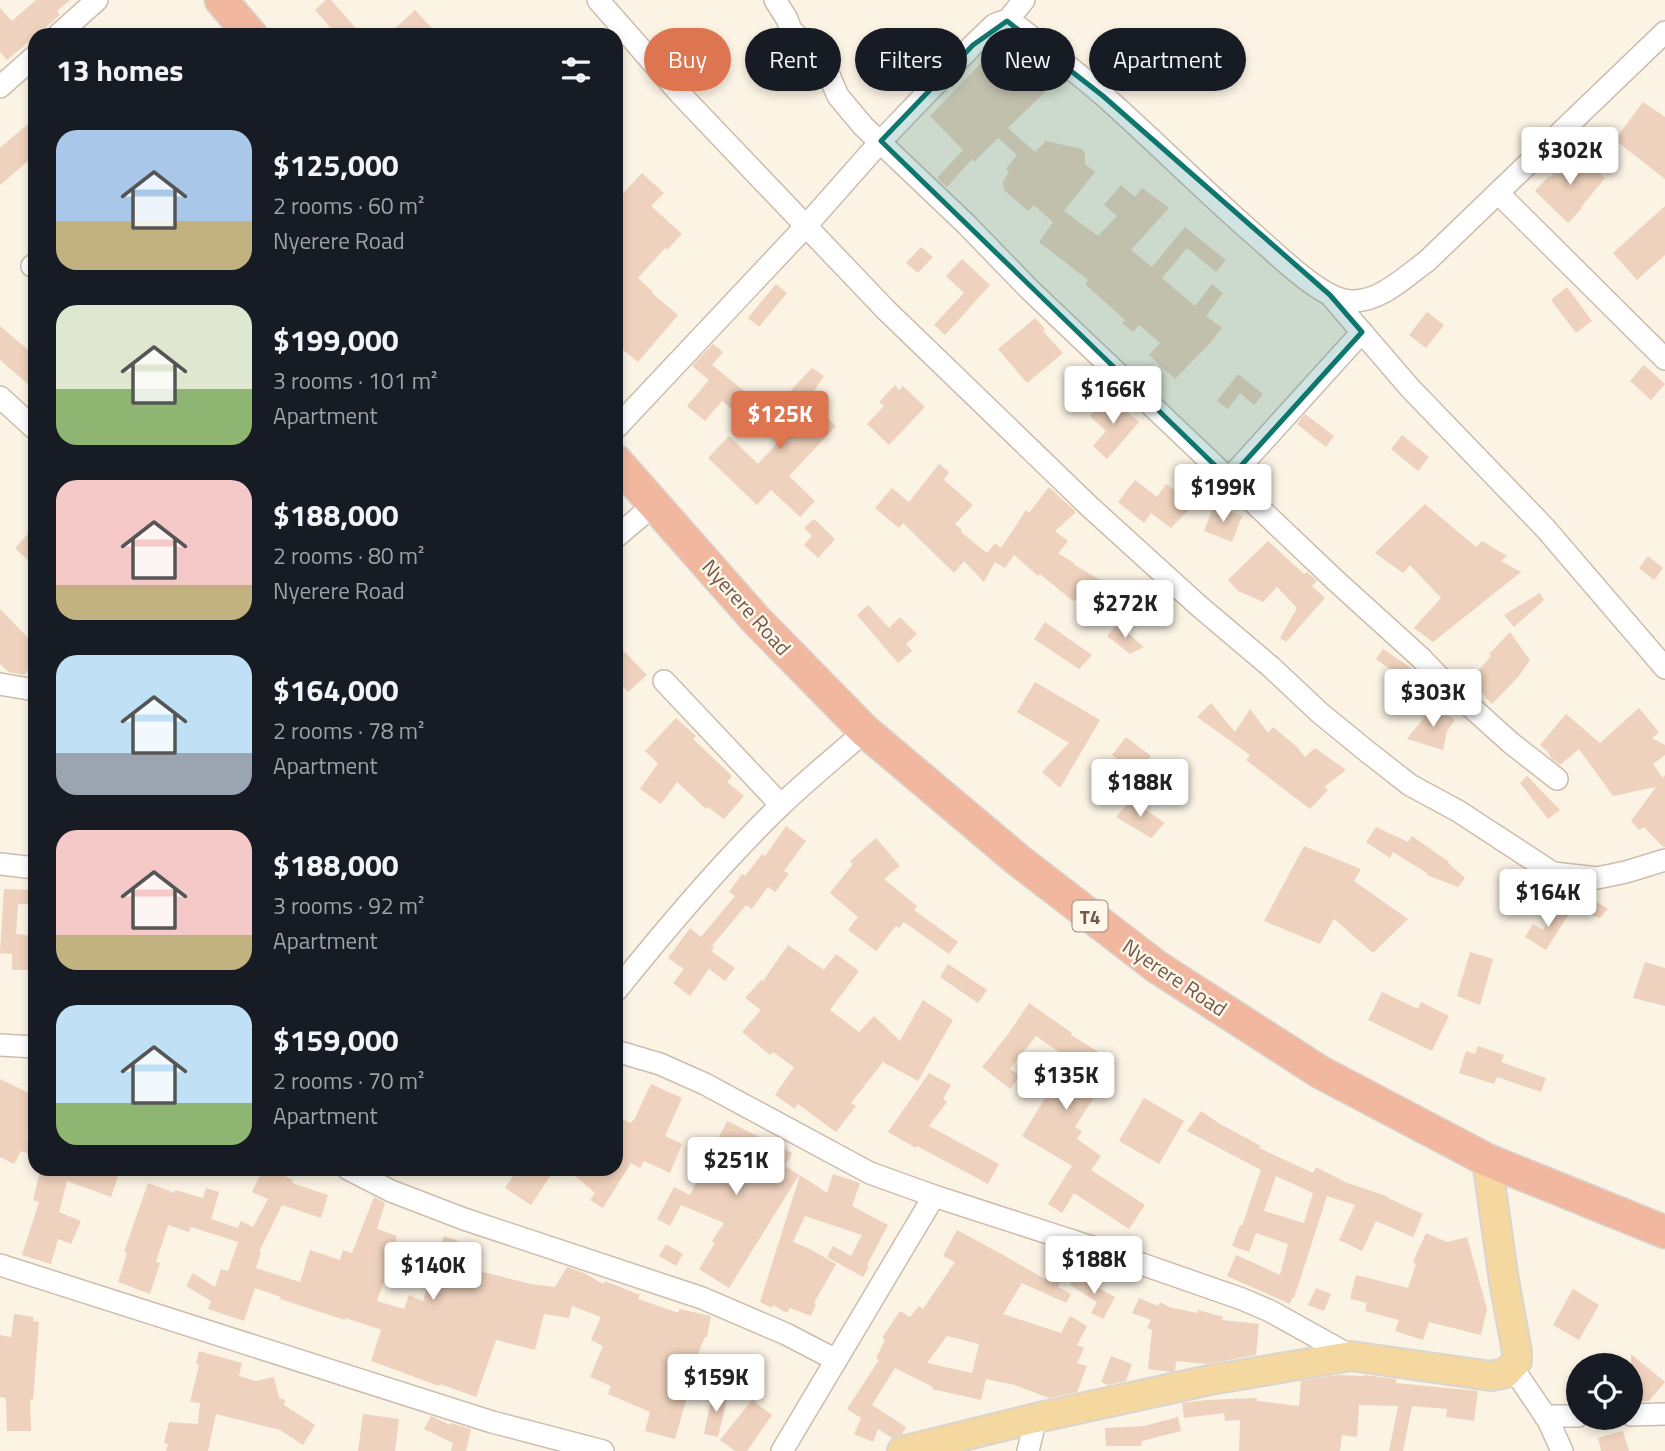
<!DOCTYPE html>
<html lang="en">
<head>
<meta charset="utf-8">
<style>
	:root { --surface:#171b24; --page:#20242c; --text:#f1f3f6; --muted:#9ea1a6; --accent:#dd7551 }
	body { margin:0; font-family:"Titillium Web",sans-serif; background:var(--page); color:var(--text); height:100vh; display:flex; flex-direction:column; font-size:26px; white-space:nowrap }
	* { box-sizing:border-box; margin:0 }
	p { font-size:23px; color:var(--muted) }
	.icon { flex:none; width:38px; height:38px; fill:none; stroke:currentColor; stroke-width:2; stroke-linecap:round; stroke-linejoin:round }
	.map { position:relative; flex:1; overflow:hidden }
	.sheet { position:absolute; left:28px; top:28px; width:595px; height:1148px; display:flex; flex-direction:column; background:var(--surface); border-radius:21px; box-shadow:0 4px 10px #0003 }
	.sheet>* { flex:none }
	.guide { position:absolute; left:644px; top:28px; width:665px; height:63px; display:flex; gap:14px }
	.buttons { position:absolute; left:1566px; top:1353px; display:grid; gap:14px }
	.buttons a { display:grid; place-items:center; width:77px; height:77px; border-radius:50%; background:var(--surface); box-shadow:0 4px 10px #0003; font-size:35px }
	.price { position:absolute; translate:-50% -60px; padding:0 16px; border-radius:7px; background:#fff; color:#222; font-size:23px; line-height:46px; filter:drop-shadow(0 2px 4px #0008) }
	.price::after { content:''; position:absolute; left:50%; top:42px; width:21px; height:16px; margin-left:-10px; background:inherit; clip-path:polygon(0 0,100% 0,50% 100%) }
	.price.on { background:var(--accent); color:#fff }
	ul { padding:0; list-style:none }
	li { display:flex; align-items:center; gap:21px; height:175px; padding:0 28px }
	li span { display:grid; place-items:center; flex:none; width:196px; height:140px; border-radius:21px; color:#555 }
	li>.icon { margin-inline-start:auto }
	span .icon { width:84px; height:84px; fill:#fffc; stroke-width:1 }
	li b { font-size:30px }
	h2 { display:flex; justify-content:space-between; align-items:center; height:84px; padding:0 28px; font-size:30px }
	.chip { padding:0 24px; border-radius:32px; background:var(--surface); box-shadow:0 4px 10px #0003; font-size:24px; line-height:63px }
	.chip.on { background:var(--accent); color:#fff }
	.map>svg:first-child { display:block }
</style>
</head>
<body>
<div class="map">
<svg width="1665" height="1451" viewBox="0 0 1665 1451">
	<rect width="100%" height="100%" fill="#fbf3e4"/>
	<g fill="#eed2bd" fill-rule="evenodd">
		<polygon points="36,0 70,0 57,11 60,15 7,60 0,52 0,8 12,21"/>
		<polygon points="326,0 331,0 362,35 337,35 315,10"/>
		<polygon points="415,10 438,35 388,35"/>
		<polygon points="987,57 1012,80 1023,70 1045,92 1008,128 1035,152 1046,141 1082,149 1085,154 1085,164 1095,172 1064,211 1098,236 1117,216 1104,205 1121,185 1135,197 1142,188 1169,208 1131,250 1152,267 1185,227 1226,260 1216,272 1187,248 1162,278 1195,306 1212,284 1223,293 1206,316 1222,328 1211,342 1175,379 1149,355 1160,343 1139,325 1133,332 1122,323 1125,320 1085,284 1088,280 1039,242 1053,222 1034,205 1028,211 1004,190 1003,182 1009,172 1006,169 1017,155 998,138 974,162 972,159 947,187 937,178 963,150 930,116"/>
		<polygon points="1643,102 1665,117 1665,179 1615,140"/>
		<polygon points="35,118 35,155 0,185 0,148"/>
		<polygon points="1572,151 1605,178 1581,207 1582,208 1568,223 1535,191 1549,176 1551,177"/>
		<polygon points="642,173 664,193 651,206 682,234 667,250 665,248 638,278 653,292 652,293 678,315 638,362 616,344 616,201"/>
		<polygon points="1665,206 1665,255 1637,280 1613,253"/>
		<polygon points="921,247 933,257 918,273 906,263"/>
		<polygon points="962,259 990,285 945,335 934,325 964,293 946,276"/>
		<polygon points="776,284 787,293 759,327 748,318"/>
		<polygon points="1567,287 1592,321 1576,333 1551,300"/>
		<polygon points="1427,312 1444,325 1426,348 1409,335"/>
		<polygon points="1035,318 1045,329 1043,331 1063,353 1027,383 998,349"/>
		<polygon points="0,326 35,356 35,390 0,360"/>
		<polygon points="713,344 723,352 712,365 748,394 734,411 722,401 705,421 687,406 709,380 692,366"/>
		<polygon points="1644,365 1665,384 1651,400 1630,381"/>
		<polygon points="812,368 824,376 813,392 815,394 809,400 836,426 789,476 815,501 800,517 771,490 757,505 708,458 729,436 758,464 795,424 776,406"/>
		<polygon points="1238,374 1263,394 1254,405 1240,393 1228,409 1217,401"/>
		<polygon points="895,385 899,390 903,386 925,407 889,445 867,424 884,406 879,402"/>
		<polygon points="1109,396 1139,422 1107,459 1093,446 1106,431 1090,416"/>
		<polygon points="1305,414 1334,436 1326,447 1297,424"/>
		<polygon points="1402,435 1429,457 1418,471 1391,449"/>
		<polygon points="939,464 949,472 944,480 973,505 955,524 962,530 961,532 987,553 995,543 1001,548 1026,510 1029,513 1049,487 1076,512 1055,531 1068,541 1058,553 1074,563 1073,564 1104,582 1073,601 1040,574 1038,576 1014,555 1005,568 995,562 984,582 964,561 954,573 903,523 899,528 875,508 892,488 909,502"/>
		<polygon points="1135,480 1157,497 1166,484 1194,504 1171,528 1151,513 1144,523 1118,502"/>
		<polygon points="1425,504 1476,547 1482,541 1507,556 1501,561 1521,572 1433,642 1414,628 1441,598 1410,565 1403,573 1375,553"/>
		<polygon points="1214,505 1242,516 1232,542 1204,531"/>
		<polygon points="814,519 835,539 818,558 804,545 812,536 804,528"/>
		<polygon points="35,526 35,567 15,548"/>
		<polygon points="1268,541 1304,574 1307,572 1317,581 1312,586 1325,598 1286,642 1280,638 1297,608 1277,587 1263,602 1238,591 1228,580"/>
		<polygon points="1648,556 1663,568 1654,580 1639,568"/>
		<polygon points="1540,593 1544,600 1514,627 1504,615"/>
		<polygon points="868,605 889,628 900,617 917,634 906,644 912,651 898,663 857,615"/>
		<polygon points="0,609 35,645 35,663 24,675 9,672 0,664"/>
		<polygon points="1045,622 1092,655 1079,669 1034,639"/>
		<polygon points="1117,624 1144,647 1130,654 1107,636"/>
		<polygon points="1510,632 1530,660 1519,676 1492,704 1470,680 1491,656 1489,654"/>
		<polygon points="616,643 647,675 628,692 616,679"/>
		<polygon points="1383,649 1414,670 1419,675 1410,684 1376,659"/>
		<polygon points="1035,682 1100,720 1060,788 1042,772 1069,743 1017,712"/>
		<polygon points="1211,703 1235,732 1250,709 1268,733 1273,727 1296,746 1305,757 1315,748 1346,770 1324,787 1328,790 1310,809 1246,760 1250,755 1197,717"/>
		<polygon points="1433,706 1455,720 1447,731 1443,750 1407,739"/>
		<polygon points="1639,708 1659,732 1652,738 1665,745 1665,755 1653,764 1663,778 1665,775 1665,847 1663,847 1644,827 1639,830 1631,821 1656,787 1613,796 1579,749 1560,765 1551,758 1548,752 1540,745 1566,714 1600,743"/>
		<polygon points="676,718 696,736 693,739 732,776 727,782 744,796 724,819 708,807 706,809 677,782 661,804 640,789 658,763 645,751"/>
		<polygon points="1126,737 1151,756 1136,772 1112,755"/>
		<polygon points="1527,776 1560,810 1548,819 1520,783"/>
		<polygon points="1131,800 1165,823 1151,838 1116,817"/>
		<polygon points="786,826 806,841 784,871 789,874 775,892 768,887 752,909 746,905 712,946 714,948 711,951 735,968 725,981 709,969 690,996 673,983 684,969 668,958 690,928 701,937 735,896 729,892 742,874 745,876 762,854 765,856"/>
		<polygon points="1376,827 1408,842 1412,836 1449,862 1448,863 1465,878 1458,887 1427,875 1427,873 1393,852 1390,858 1366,842"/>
		<polygon points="876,838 900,866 884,879 917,906 914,910 958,942 949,954 904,922 899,928 896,926 876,951 848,930 858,917 830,893 853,864 850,861"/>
		<polygon points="1304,846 1361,869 1354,881 1408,919 1373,953 1334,919 1320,944 1264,921"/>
		<polygon points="4,889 35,890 35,904 18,904 16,934 35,936 35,970 12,970 12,954 0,953"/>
		<polygon points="1589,897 1608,909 1600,918 1582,912"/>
		<polygon points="1559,905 1570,912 1546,950 1525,937 1533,924 1543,930"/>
		<polygon points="788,945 824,970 836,954 859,971 830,1010 859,1032 874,1016 900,1041 923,1000 953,1020 918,1081 883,1062 851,1103 856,1106 836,1132 798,1104 795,1109 775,1095 794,1067 773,1052 770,1055 742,1032 761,1010 745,998 762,979 763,981"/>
		<polygon points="1470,952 1493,959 1480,1005 1457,996"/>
		<polygon points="1645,962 1665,968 1665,1006 1633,998"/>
		<polygon points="948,964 987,990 978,1003 940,977"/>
		<polygon points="1382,992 1418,1009 1421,1002 1449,1016 1432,1051 1368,1020"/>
		<polygon points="1029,1003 1072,1033 1071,1035 1116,1063 1075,1127 1082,1131 1077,1139 1101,1156 1091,1170 1145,1205 1129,1229 1074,1193 1062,1213 1048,1204 1072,1166 1022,1136 1069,1059 1036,1036 1010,1069 1020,1076 1010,1089 982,1067 1009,1033"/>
		<polygon points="1478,1046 1504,1055 1501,1062 1546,1078 1541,1092 1497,1077 1494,1084 1459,1073 1466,1051 1475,1054"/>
		<polygon points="929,1073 951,1085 943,1099 947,1102 929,1126 999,1164 988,1184 917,1146 916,1148 888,1132"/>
		<polygon points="0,1079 35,1096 35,1119 27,1137 35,1140 35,1144 30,1154 21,1151 14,1164 0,1157"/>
		<polygon points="651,1084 682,1098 665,1136 682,1144 670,1173 644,1161 640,1168 631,1163 603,1208 590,1200 595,1193 567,1169 616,1169 616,1116 631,1123 633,1120 634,1120"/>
		<polygon points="1144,1098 1184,1121 1159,1164 1119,1141"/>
		<path d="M1201,1111L1220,1124L1261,1146L1259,1148L1313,1173L1316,1167L1345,1182L1389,1197L1388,1198L1423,1214L1413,1237L1376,1221L1362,1251L1339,1240L1355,1205L1327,1196L1294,1298H1292L1290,1304L1227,1276L1236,1255L1280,1275L1288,1244L1256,1233L1249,1252L1232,1246L1240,1225L1242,1226L1261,1170L1187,1131ZM1276,1176L1313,1193L1304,1223L1264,1211Z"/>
		<polygon points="727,1121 792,1153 785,1166 799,1175 729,1288 699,1269 715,1243 712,1241 724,1223 681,1205 670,1226 657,1219 674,1187 690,1195"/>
		<polygon points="38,1169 95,1169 118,1177 111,1197 67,1181 59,1212 81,1221 71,1244 58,1239 51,1264 22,1255 39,1202 33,1200 40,1172 38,1171"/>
		<polygon points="263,1169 269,1169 293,1180 292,1183 328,1195 321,1218 282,1205 259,1252 261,1253 256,1268 287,1278 300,1282 310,1250 340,1260 343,1250 352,1253 374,1197 385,1203 377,1229 397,1236 384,1276 386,1277 377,1301 404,1309 409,1295 423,1301 444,1236 478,1248 471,1269 531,1284 555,1287 567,1267 584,1273 603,1284 605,1281 640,1295 638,1299 679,1313 679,1309 711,1316 707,1337 705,1337 701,1346 690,1382 691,1383 675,1439 645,1431 650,1412 608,1394 611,1386 590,1377 603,1346 591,1340 601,1317 572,1306 569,1318 544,1314 535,1350 496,1340 476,1397 440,1384 439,1386 371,1361 381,1330 379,1329 345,1318 345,1320 280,1299 281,1297 255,1288 244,1321 208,1309 211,1301 186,1286 193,1273 215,1287 221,1269 228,1271 238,1242 191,1227 189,1232 168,1225 156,1262 160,1263 150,1294 118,1282 127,1253 124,1252 148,1183 175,1193 175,1190 203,1198 206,1188 219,1192 211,1219 238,1228 241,1221 253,1227 268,1199 252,1192"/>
		<polygon points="518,1169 555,1169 531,1205 505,1188"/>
		<polygon points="833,1174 860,1183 852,1206 888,1225 867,1265 869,1266 863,1277 827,1257 833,1246 851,1256 862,1235 805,1216 793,1242 808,1248 836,1264 814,1303 816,1304 811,1316 790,1308 787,1313 773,1305 772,1308 760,1302 800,1175 827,1193"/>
		<path d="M957,1230L996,1251L1045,1279L1046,1277L1060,1283L1058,1287L1071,1294L1066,1303L1022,1283L1003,1314L1061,1333L1070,1316L1087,1326L1077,1345L1084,1348L1077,1363L1087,1366L1077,1392L1049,1398L1015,1385L986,1379L981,1400L932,1389L933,1387L895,1368L872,1405L906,1427L902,1434L892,1438L878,1429L873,1442L854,1434L861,1418L847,1409L879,1360L876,1358L885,1340L882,1338L900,1311L910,1317L919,1306L923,1309L955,1262L943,1256ZM947,1336L979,1344L972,1373L927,1363Z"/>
		<polygon points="1426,1233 1447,1242 1467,1237 1487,1309 1481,1335 1429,1322 1423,1340 1395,1331 1399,1320 1365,1311 1367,1303 1350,1299 1356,1275 1408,1288 1416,1264 1413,1262"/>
		<polygon points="666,1244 683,1254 676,1266 659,1256"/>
		<polygon points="1075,1275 1115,1297 1103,1319 1091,1313 1097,1302 1070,1285"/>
		<polygon points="1316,1288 1331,1294 1324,1311 1308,1305"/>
		<polygon points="1573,1289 1599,1305 1579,1340 1553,1325"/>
		<polygon points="1139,1298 1158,1306 1160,1302 1169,1307 1197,1313 1198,1310 1223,1317 1222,1320 1259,1324 1256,1355 1207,1364 1176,1361 1175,1371 1171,1372 1148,1369 1152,1330 1147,1328 1151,1320 1132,1313"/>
		<polygon points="14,1314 34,1317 33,1321 39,1322 33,1400 30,1399 31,1431 7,1431 6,1398 0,1397 0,1335 11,1337"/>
		<polygon points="199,1351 242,1363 239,1376 256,1381 274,1377 279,1398 285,1400 284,1405 315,1425 303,1445 280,1430 216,1414 208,1451 166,1451 168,1444 164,1443 169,1422 198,1424 200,1403 190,1402 199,1365 196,1364"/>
		<polygon points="1631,1354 1665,1382 1649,1401 1639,1402 1631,1395 1637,1387 1631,1382"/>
		<polygon points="1111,1356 1132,1364 1126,1381 1108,1385 1101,1382"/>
		<polygon points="1338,1375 1363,1376 1363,1375 1396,1379 1396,1383 1478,1391 1474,1421 1446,1417 1447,1409 1412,1406 1403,1451 1389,1451 1398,1406 1359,1405 1357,1437 1342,1435 1340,1451 1239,1451 1240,1420 1225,1421 1224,1413 1184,1418 1182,1403 1206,1400 1257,1398 1257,1401 1299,1406 1301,1381"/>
		<polygon points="713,1391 728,1395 718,1437 704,1434"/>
		<polygon points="752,1400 772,1415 747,1451 735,1451 720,1440"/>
		<polygon points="363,1414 399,1419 395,1451 358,1451"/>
		<polygon points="431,1416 450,1425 451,1423 471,1429 466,1451 451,1451 453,1443 424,1429"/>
		<polygon points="1178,1417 1181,1431 1142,1441 1141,1446 1106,1446 1105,1428 1144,1426"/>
		<polygon points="1623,1431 1629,1451 1601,1451 1598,1438"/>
	</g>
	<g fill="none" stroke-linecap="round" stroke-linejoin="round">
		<defs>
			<g id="minor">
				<polyline points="598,0 683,97 886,310 1090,507 1199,606 1271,667 1320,713 1369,753 1410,785 1458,811 1553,873 1597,878 1626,872 1665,860"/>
				<polyline points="775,0 787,19 791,30 822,59 838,96 863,126 966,224 1030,290 1335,580 1421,658 1451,689 1511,743 1557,779"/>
				<polyline points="1007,21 1024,0"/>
				<polyline points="58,35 97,0"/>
				<polyline points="0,87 35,56"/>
				<polyline points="1498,193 1665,359"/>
				<polyline points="32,266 35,264"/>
				<polyline points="1330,295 1410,388 1545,528 1665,668"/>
				<polyline points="0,397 35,429"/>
				<path d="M616,428L805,227L881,141L973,45L994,25L1001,22L1007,21L1020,28C1048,50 1076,72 1103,95C1155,141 1204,191 1257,237C1278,255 1324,302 1353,301C1381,301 1405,277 1427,261L1665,32"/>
				<polyline points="1229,479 1362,332"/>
				<polyline points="616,537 655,504"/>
				<polyline points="664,681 781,805"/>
				<polyline points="0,684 35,690"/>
				<polyline points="0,864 35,868"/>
				<path d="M616,991C668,926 721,863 780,806C807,780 837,756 865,731"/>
				<polyline points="0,1045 35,1047"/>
				<polyline points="616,1051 660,1064 705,1084 870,1173 934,1196 1110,1253 1242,1299 1270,1311 1351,1356"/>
				<polyline points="348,1169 391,1191 464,1219 702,1298 786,1334 836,1360"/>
				<polyline points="0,1265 492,1422 603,1451"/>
				<polyline points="1512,1367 1548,1420 1562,1451"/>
				<polyline points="1631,1415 1665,1414"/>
				<polyline points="1545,1416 1578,1416"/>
				<polyline points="782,1451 934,1196"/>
				<polyline points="1028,1451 1036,1418"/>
			</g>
			<polyline id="major" points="902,1451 1036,1418 1210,1380 1351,1356 1491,1376 1506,1373 1517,1361 1517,1352 1504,1281 1487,1160"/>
			<g id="highway">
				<polyline points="221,0 251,35"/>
				<polyline points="616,461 757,621 865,731 1018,860 1157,967 1320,1072 1487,1160 1665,1232"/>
			</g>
		</defs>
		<use href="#minor" stroke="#cdbdae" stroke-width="24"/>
		<use href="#major" stroke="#dad4d0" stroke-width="32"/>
		<use href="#highway" stroke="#dad4d0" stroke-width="35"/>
		<use href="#minor" stroke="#fff" stroke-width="21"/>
		<use href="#major" stroke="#f5d8a0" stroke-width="28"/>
		<use href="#highway" stroke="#f1b79f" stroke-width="32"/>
	</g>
	<path fill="#0f766e" fill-opacity="0.2" stroke="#0f766e" stroke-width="5" stroke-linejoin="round" d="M1007,21L1103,96L1330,295L1362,332L1229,479L881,141L973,45Z"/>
	<g text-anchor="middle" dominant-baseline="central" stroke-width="5" stroke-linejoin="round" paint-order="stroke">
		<rect fill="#fef7ea" stroke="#9b897b" stroke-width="2" x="1072.5" y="900.5" width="35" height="31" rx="5"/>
		<g font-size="19" font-weight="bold" fill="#715a4b">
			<text x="1090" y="916">T4</text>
		</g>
		<g font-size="21" fill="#715a4b" stroke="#fef7ea">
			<text transform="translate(747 607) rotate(48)">Nyerere Road</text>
			<text transform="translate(1175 977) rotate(34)">Nyerere Road</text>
		</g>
	</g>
</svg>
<div class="buttons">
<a><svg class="icon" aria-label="locate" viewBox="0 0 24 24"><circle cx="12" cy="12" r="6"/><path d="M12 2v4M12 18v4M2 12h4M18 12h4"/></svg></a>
</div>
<b class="price" style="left:1570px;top:187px">$302K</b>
<b class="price" style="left:1113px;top:426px">$166K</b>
<b class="price on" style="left:780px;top:451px">$125K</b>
<b class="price" style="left:1223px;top:524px">$199K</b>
<b class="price" style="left:1125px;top:640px">$272K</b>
<b class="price" style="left:1433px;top:729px">$303K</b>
<b class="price" style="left:1140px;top:819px">$188K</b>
<b class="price" style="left:1548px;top:929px">$164K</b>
<b class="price" style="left:1066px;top:1112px">$135K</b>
<b class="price" style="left:736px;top:1197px">$251K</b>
<b class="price" style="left:1094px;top:1296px">$188K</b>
<b class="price" style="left:433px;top:1302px">$140K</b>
<b class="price" style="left:716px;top:1414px">$159K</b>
<div class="guide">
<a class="chip on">Buy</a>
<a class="chip">Rent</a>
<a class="chip">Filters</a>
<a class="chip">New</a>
<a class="chip">Apartment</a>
</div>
<section class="sheet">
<h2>13 homes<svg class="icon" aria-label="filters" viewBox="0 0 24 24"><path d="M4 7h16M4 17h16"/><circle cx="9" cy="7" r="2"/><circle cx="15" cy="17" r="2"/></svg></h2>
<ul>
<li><span style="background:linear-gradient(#a9c7e8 65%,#c2b280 0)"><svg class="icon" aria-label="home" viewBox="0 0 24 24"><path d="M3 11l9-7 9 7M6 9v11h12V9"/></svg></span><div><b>$125,000</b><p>2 rooms · 60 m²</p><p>Nyerere Road</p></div></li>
<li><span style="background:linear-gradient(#dfe7d0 60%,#8fb573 0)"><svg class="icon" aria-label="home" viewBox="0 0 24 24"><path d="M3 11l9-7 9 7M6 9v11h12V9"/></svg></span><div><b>$199,000</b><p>3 rooms · 101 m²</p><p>Apartment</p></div></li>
<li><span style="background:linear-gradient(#f6c9c9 75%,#c2b280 0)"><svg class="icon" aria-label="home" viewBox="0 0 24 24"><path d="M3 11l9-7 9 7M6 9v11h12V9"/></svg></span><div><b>$188,000</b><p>2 rooms · 80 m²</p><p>Nyerere Road</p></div></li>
<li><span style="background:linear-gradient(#bfe0f5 70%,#9aa5b1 0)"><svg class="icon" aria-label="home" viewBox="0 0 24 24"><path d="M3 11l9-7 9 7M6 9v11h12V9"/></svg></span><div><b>$164,000</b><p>2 rooms · 78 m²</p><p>Apartment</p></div></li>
<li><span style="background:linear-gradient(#f6c9c9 75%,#c2b280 0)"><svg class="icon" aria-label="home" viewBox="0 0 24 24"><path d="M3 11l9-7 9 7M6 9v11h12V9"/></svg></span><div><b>$188,000</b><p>3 rooms · 92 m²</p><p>Apartment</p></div></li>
<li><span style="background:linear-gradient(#bfe0f5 70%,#8fb573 0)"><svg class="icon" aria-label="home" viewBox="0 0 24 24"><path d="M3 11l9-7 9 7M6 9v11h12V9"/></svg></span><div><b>$159,000</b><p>2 rooms · 70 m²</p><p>Apartment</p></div></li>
</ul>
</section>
</div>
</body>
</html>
